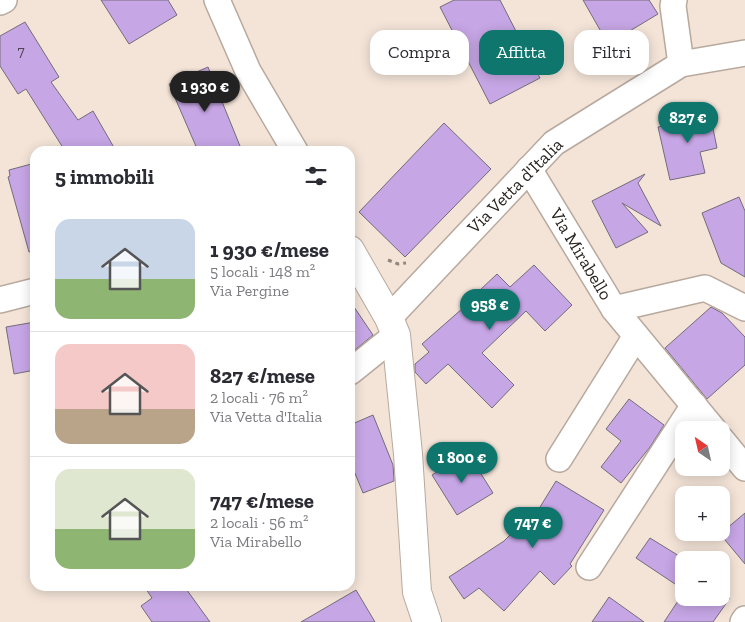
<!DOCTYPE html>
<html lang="it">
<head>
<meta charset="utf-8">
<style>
	:root { --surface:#fff; --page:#f2f2f3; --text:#2b2b33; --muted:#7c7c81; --line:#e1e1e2; --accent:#0f766e }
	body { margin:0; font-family:"Zilla Slab",serif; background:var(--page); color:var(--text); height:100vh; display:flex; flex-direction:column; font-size:19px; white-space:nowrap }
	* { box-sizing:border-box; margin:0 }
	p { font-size:16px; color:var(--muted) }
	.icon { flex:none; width:28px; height:28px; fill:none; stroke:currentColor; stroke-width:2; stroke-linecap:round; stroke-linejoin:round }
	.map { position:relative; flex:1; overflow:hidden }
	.sheet { position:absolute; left:30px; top:146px; width:325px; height:445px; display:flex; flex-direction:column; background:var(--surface); border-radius:15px; box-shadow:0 2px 12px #0003 }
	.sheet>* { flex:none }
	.hud { position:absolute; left:370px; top:30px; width:300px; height:45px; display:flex; gap:10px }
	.needle { width:32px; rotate:326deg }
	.tools { position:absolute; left:675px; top:421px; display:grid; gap:10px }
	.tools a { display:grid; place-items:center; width:55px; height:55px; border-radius:10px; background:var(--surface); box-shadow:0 2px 12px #0003; font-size:25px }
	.price { position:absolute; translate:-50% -42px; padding:0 11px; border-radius:18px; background:var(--accent); color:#fff; font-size:16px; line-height:32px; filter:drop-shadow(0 1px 2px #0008) }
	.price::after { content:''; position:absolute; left:50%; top:30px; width:15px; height:11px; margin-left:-8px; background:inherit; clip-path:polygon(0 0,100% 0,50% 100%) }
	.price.on { background:#222; color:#fff }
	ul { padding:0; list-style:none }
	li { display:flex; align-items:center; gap:15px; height:125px; padding:0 25px }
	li+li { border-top:1px solid var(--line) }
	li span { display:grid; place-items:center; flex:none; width:140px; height:100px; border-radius:15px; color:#555 }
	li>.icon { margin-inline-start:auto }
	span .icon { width:60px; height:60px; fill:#fffc; stroke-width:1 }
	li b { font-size:21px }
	h2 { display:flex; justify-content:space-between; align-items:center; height:60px; padding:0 25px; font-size:21px }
	.tag { padding:0 18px; border-radius:15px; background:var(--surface); box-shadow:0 2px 12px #0003; font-size:18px; line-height:45px }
	.tag.on { background:var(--accent); color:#fff }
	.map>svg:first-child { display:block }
</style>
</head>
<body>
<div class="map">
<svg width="745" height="622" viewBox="0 0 745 622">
	<rect width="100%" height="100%" fill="#f4e4d8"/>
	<g fill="#c6a6e5" stroke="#736c7a">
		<polygon points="101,0 168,0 177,15 129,44"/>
		<polygon points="454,0 500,0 540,78 490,104 440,7"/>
		<polygon points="583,0 649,0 658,14 608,44"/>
		<polygon points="25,22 59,77 51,82 78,120 93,111 116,151 65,151 26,89 18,94 0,66 0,36"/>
		<polygon points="208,67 242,151 198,151 169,84"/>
		<polygon points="709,109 717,148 700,152 705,173 670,180 658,127 684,121 683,114"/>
		<polygon points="444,123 491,169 405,257 359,212"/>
		<polygon points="35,163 35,251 29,252 8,177 10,176 9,170"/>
		<polygon points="645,174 638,183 661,226 622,203 648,232 616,248 592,201"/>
		<polygon points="739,197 745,211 745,277 721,263 702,213"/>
		<polygon points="534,265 572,305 545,331 526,311 482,353 514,385 492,408 448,364 426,384 415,372 415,364 429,352 422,344 463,308 462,307 497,274 510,287"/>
		<polygon points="350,301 373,335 350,354"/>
		<polygon points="711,307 722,313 745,337 745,365 707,399 665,348"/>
		<polygon points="35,322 35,370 14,374 6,327"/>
		<polygon points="629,399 664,425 650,447 621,483 601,467 621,441 606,429"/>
		<polygon points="373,415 393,465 394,481 363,493 350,461 350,425"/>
		<polygon points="468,453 493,493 457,515 432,475"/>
		<polygon points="556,481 604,510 570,564 572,566 554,585 540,571 504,611 479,588 464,599 449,577 504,541 525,520 529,525"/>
		<polygon points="745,513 745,564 720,534"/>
		<polygon points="650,538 684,559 684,590 636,558"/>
		<polygon points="144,586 184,586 210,622 152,622 141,606 152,598"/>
		<polygon points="356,590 375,622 301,622"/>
		<polygon points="609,597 644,622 592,622"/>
		<polygon points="680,598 730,598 713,622 664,622"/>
	</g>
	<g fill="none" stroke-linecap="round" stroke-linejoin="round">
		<defs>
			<g id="minor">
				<polyline points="217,0 248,71 295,151"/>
				<polyline points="674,0 673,6 681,64"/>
				<polyline points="0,2 4,0"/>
				<polyline points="529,169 614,309 714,430"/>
				<polyline points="0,300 35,291"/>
				<polyline points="614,309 705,288 745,308"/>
				<polyline points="389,318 554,143 681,64 745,53"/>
				<polyline points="350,372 396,335"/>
				<polyline points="721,439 745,468"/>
				<polyline points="559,459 636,336"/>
				<polyline points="589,567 694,405"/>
				<polyline points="743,622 745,619"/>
			</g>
			<polyline id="tertiary" points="350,250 389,318 396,335 408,454 417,592 427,622"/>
		</defs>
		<use href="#minor" stroke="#b8a99e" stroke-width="28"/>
		<use href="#tertiary" stroke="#b8a99e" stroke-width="30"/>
		<polyline stroke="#91877e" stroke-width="3" stroke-dasharray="4 4" stroke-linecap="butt" points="388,260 398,264 406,263"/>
		<use href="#minor" stroke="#fff" stroke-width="25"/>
		<use href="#tertiary" stroke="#fff" stroke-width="28"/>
	</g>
	<g text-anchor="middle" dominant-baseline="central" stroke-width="5" stroke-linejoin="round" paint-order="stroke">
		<g font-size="15" fill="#4f434f">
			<text x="21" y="51">7</text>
		</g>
		<g font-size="18" fill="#27221d" stroke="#fff">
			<text transform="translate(515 186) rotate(-45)">Via Vetta d'Italia</text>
			<text transform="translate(581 254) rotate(59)">Via Mirabello</text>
		</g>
	</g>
</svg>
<div class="tools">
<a><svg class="needle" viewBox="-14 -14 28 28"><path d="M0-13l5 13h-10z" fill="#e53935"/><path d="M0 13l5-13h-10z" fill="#7c7c81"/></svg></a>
<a>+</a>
<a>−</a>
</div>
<b class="price on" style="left:205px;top:113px">1 930 €</b>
<b class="price" style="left:688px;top:144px">827 €</b>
<b class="price" style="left:490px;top:331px">958 €</b>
<b class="price" style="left:462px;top:484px">1 800 €</b>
<b class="price" style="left:533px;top:549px">747 €</b>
<div class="hud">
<a class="tag">Compra</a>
<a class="tag on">Affitta</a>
<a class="tag">Filtri</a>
</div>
<section class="sheet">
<h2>5 immobili<svg class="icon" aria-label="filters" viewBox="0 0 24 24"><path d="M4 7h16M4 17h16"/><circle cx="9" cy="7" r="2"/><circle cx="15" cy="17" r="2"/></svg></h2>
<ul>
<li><span style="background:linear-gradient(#c9d6e8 60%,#8fb573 0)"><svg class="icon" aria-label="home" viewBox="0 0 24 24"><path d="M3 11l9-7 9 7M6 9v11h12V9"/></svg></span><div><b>1 930 €/mese</b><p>5 locali · 148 m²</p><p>Via Pergine</p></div></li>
<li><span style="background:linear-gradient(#f6c9c9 65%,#b9a48a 0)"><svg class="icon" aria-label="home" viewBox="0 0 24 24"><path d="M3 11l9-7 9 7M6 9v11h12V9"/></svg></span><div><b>827 €/mese</b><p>2 locali · 76 m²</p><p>Via Vetta d'Italia</p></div></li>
<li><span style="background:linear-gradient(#dfe7d0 60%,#8fb573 0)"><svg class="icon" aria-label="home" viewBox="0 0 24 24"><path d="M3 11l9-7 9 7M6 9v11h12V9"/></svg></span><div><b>747 €/mese</b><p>2 locali · 56 m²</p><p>Via Mirabello</p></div></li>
</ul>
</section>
</div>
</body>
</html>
